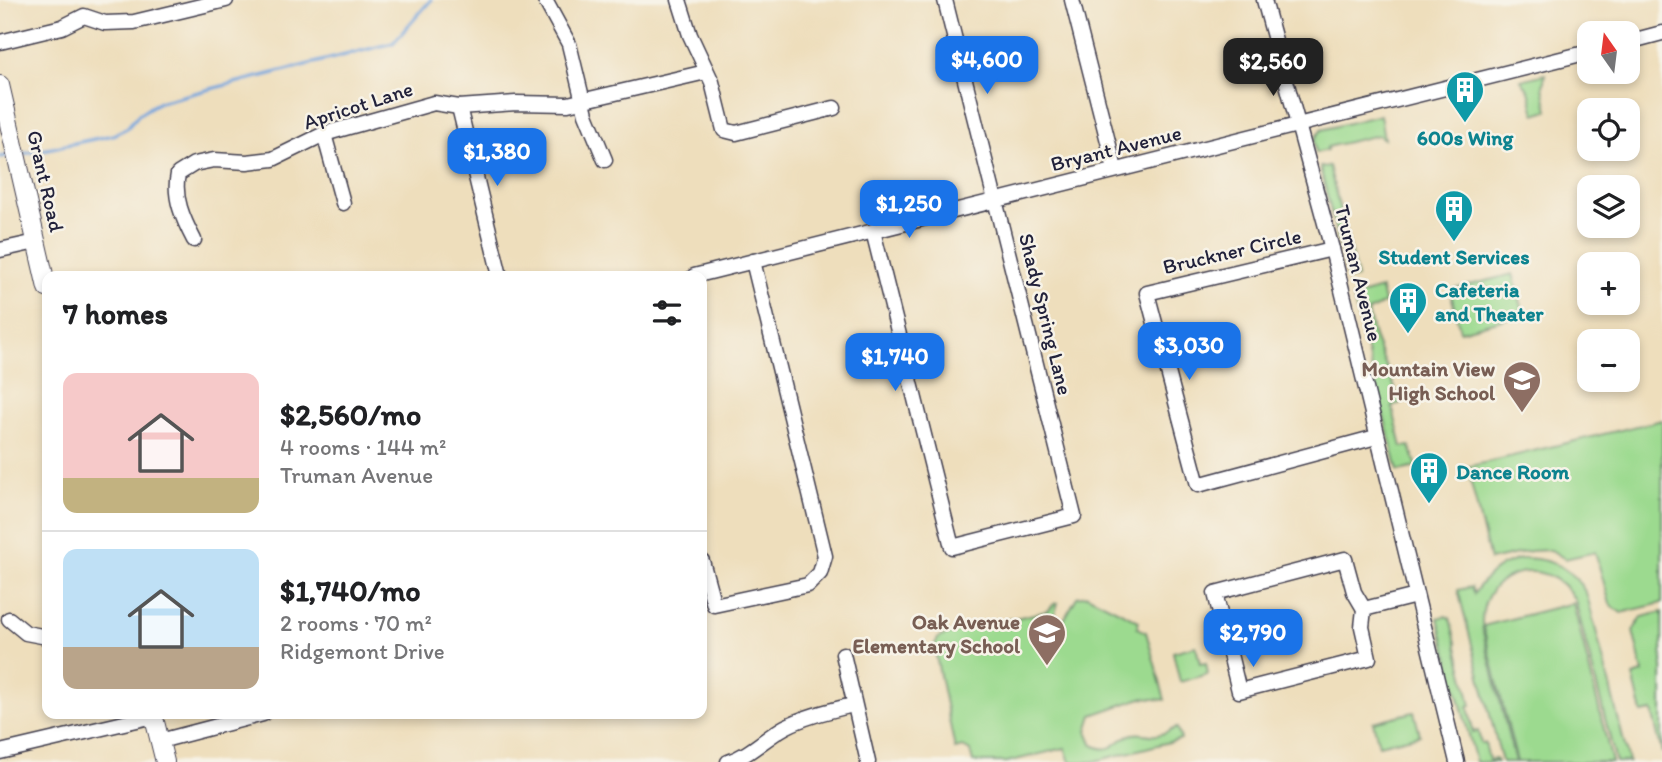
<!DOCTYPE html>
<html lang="en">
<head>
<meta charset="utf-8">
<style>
	:root { --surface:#fff; --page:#f6f6f6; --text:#202124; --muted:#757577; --line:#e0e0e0; --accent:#1a73e8 }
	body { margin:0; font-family:Itim,sans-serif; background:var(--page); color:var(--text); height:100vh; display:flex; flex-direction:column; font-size:26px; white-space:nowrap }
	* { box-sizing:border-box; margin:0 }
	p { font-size:23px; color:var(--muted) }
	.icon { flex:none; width:38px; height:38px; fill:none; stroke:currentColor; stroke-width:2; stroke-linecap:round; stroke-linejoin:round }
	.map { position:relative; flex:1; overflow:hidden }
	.side { position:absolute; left:42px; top:271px; width:665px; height:448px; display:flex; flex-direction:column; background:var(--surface); border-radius:14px; box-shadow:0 4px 10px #0003 }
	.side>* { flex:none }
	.needle { width:46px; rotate:346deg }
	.buttons { position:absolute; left:1577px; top:21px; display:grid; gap:14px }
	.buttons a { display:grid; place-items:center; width:63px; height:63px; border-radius:14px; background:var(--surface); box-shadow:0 4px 10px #0003; font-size:35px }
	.price { position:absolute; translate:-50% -60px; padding:0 16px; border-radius:14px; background:var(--accent); color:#fff; font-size:23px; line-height:46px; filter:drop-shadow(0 2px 4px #0008) }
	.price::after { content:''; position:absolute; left:50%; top:42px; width:21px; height:16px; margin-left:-10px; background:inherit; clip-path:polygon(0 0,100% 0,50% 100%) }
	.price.current { background:#222; color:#fff }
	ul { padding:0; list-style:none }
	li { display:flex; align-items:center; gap:21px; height:175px; padding:0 21px }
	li+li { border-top:2px solid var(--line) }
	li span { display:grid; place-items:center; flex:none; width:196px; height:140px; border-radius:14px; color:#555 }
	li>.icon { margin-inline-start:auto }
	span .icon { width:84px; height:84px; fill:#fffc; stroke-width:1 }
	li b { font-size:30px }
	h2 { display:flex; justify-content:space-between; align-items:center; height:84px; padding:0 21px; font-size:30px }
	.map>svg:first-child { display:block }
</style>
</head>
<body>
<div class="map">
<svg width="1662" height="762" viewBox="0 0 1662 762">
	<rect width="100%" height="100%" fill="#f7f3e8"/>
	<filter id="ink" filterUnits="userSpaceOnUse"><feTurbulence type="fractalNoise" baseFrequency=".0143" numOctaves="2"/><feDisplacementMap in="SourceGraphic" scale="14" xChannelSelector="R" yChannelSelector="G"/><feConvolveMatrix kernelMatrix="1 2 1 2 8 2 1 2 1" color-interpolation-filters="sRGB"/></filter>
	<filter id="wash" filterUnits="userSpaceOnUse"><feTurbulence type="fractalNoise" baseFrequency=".00686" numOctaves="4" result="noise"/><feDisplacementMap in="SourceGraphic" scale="28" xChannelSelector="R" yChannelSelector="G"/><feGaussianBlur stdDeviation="1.57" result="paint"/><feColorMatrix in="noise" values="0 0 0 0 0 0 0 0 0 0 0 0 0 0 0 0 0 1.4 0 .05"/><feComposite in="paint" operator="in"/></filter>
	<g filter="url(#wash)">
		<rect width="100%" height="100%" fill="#eedebc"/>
		<g fill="#9cda8f" stroke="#5f7e65" stroke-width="2">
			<polygon points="1545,74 1543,87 1548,110 1535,114 1529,91 1521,80"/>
			<path d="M1380,115L1384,139L1378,135L1327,147V150L1316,153C1314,143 1313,138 1321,130Z"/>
			<polygon points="1329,166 1357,278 1348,280 1320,167"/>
			<polygon points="1513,274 1524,314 1460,331 1450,290"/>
			<polygon points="1381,289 1384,303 1368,312 1374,337 1401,403 1392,406 1402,447 1410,446 1417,467 1398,471 1353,297"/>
			<polygon points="1662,420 1662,603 1621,613 1610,604 1595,552 1565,559 1551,550 1530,551 1490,560 1467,467"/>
			<path d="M1526,558C1554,559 1574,570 1587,595L1629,762H1616L1575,600C1545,548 1473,573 1483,632L1515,762H1502L1458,590L1471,587L1474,594C1487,573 1502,562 1526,558Z"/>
			<path d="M1087,595L1139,621L1137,628L1146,632L1165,700L1141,698L1092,715L1087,731L1093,745C1114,756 1116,738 1133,734C1141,732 1148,736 1156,735C1162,735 1170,730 1177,728L1181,739L1092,762H1070L1065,748L1007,762H973L970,751L963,747L955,749L934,646L939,637L995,620L997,622L1048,611L1054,604L1058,603L1054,616L1058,630L1077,597Z"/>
			<polygon points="1573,603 1612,762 1517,762 1483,626"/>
			<polygon points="1662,612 1662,753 1652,711 1642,713 1633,676 1643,673 1633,631 1642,617"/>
			<polygon points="1445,616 1450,618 1469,696 1471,705 1468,706 1473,732 1478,731 1481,743 1485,743 1489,760 1496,759 1497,762 1476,762 1438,618"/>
			<polygon points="1196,646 1200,664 1206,663 1208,674 1180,682 1173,652"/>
			<polygon points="1414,712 1420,735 1379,745 1373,722"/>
		</g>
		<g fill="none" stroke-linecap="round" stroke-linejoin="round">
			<g stroke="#70a2db" stroke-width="3.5">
				<polyline points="23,154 113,135 127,128 139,114 159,102 393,43 431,0"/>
				<polyline points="0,157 12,155"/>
			</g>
		</g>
	</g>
	<g filter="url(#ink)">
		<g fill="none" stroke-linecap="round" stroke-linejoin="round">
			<defs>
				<g id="minor">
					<polyline points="545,0 569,44 586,114 605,160"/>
					<polyline points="679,0 690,35 712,82 724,130 736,133 834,108"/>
					<polyline points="1072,0 1115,169"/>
					<polyline points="1264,0 1332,249 1457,762"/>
					<polyline points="0,42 62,27 84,16 105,23 134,22 226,0"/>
					<polyline points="1628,42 1662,33"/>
					<polyline points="459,107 500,276"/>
					<polyline points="324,134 343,203"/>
					<polyline points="873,231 952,547 1074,516 945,0"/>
					<path d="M194,240C183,219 173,197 178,174L194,164L214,160L247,162L273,159L324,134L434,103L459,107L516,103L568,104L706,72"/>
					<polyline points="1332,249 1147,293 1198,485 1376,437"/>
					<polyline points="0,250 36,242"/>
					<polyline points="694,276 1589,52"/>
					<polygon points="1345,559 1354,592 1364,609 1362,627 1369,658 1239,691 1215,593"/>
					<polyline points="702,561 714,605 808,585 820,573 825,556 753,261"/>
					<polyline points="1364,609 1416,596"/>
					<polyline points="9,619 26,633 47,637"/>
					<polyline points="843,654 868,762"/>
					<polyline points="160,741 263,714"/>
					<polyline points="0,752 154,716"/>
					<path d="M728,762C750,755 765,738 785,727C806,716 829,711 853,705"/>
				</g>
				<g id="major">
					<polyline points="0,85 47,288"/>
					<polyline points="153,714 165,762"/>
				</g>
			</defs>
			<use href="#minor" stroke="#413e4e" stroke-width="17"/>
			<use href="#major" stroke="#413e4e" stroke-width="20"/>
			<use href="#minor" stroke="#fff" stroke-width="14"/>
			<use href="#major" stroke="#fff" stroke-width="18"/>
		</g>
	</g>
	<defs>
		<symbol id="building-pin" viewBox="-11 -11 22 30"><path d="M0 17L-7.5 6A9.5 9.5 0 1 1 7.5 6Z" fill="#0f9aa8" stroke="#f7f3e8"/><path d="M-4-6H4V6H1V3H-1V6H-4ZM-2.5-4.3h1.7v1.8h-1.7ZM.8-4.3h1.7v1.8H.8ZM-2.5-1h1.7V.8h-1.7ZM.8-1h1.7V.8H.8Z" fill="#fff"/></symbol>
		<symbol id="school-pin" viewBox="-11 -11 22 30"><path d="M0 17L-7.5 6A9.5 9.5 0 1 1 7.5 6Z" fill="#8d6e63" stroke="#f7f3e8"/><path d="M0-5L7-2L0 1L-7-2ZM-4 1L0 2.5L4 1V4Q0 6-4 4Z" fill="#fff"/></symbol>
	</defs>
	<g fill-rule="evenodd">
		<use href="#building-pin" x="1443" y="68" width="44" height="60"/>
		<use href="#building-pin" x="1432" y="187" width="44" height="60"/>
		<use href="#building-pin" x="1386" y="279" width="44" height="60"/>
		<use href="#school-pin" x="1500" y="358" width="44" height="60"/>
		<use href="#building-pin" x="1407" y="449" width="44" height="60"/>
		<use href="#school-pin" x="1025" y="611" width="44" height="60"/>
	</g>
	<g text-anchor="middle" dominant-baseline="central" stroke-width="5" stroke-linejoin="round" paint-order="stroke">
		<g font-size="21" fill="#22223b" stroke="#f7f3e8">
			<text transform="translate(358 105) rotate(-18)">Apricot Lane</text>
			<text transform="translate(1116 148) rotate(-14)">Bryant Avenue</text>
			<text transform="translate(46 181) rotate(77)">Grant Road</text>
			<text transform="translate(1232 251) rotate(-13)">Bruckner Circle</text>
			<text transform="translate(1359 273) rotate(76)">Truman Avenue</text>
			<text transform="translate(1046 314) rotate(76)">Shady Spring Lane</text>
		</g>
		<g font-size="21" font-weight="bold" fill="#0d838f" stroke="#f7f3e8">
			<text x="1465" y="137">600s Wing</text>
			<text x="1454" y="256">Student Services</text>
			<text x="1435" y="289" text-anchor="start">Cafeteria<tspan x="1435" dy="24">and Theater</tspan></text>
			<text x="1456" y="471" text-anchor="start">Dance Room</text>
		</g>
		<g font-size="21" font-weight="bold" fill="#785e54" stroke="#f7f3e8" text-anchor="end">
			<text x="1495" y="368">Mountain View<tspan x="1495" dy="24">High School</tspan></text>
			<text x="1020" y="621">Oak Avenue<tspan x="1020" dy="24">Elementary School</tspan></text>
		</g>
	</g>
</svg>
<div class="buttons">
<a><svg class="needle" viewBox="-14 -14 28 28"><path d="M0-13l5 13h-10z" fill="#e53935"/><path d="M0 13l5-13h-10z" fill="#757577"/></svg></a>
<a><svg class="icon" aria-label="locate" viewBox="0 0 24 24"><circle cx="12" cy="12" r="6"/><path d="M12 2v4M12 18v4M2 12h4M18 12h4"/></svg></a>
<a><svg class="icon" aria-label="layers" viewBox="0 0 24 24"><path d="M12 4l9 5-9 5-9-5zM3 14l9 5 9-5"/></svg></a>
<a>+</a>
<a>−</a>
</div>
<b class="price" style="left:987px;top:96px">$4,600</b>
<b class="price current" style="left:1273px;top:98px">$2,560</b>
<b class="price" style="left:497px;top:188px">$1,380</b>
<b class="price" style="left:909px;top:240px">$1,250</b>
<b class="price" style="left:1189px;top:382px">$3,030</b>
<b class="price" style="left:895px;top:393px">$1,740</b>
<b class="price" style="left:1253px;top:669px">$2,790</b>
<section class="side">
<h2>7 homes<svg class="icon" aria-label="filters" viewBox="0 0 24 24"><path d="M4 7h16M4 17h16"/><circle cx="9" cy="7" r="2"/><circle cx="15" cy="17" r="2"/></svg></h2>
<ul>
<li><span style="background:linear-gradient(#f6c9c9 75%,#c2b280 0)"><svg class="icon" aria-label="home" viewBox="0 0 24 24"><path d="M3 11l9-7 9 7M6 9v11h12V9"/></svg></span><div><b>$2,560/mo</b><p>4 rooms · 144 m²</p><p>Truman Avenue</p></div></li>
<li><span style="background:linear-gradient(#bfe0f5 70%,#b9a48a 0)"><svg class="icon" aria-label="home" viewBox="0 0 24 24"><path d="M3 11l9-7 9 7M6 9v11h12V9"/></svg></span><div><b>$1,740/mo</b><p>2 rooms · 70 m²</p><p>Ridgemont Drive</p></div></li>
</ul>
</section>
</div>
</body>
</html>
